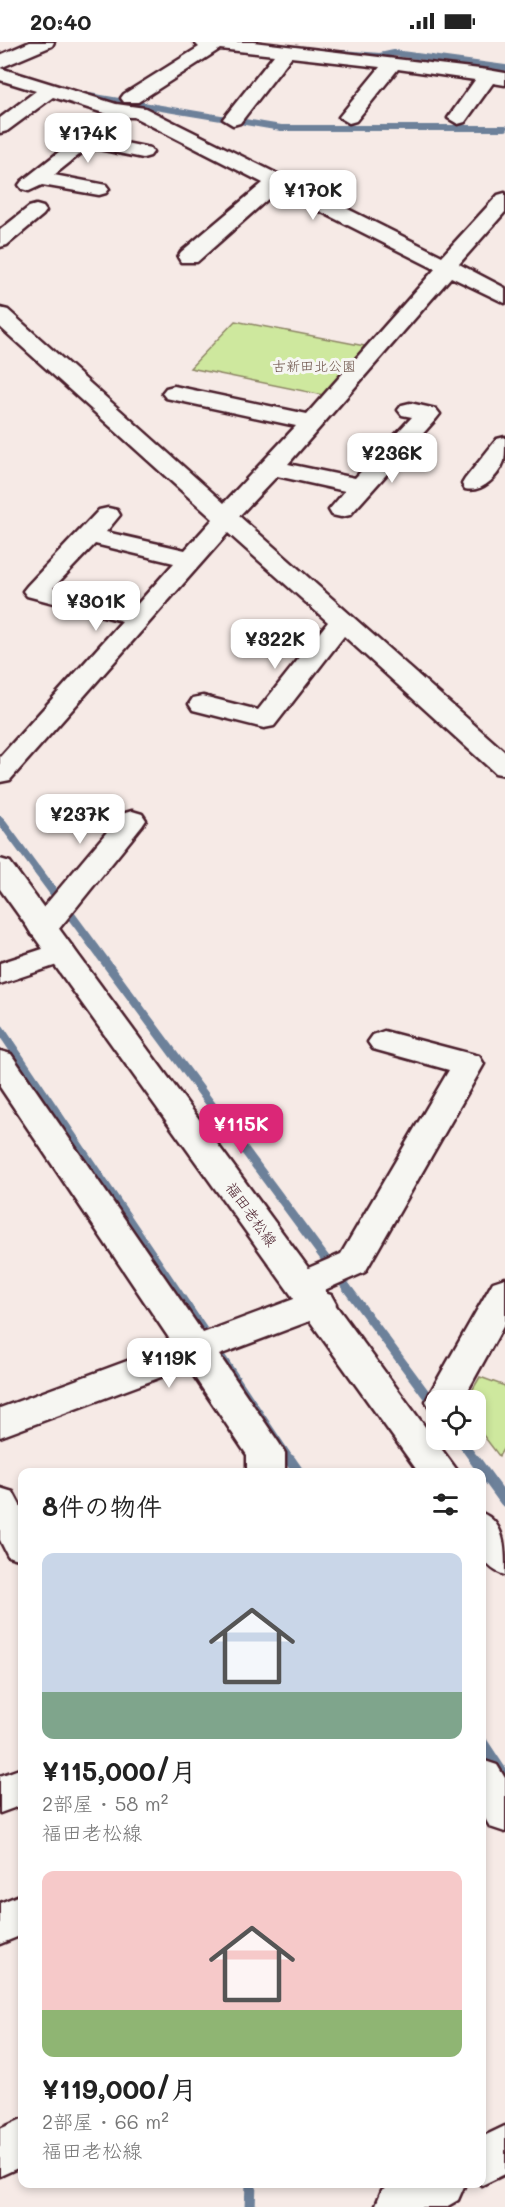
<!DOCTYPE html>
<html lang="ja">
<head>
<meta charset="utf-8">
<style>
	:root { --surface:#fff; --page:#f6f6f6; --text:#222; --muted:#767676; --accent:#db2777 }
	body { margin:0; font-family:Mali,"Klee One",sans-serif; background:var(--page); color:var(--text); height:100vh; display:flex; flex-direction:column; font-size:22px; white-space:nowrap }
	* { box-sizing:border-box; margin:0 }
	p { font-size:20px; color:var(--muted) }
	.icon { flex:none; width:33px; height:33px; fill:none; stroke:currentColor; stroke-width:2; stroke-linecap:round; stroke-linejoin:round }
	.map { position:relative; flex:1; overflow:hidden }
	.sheet { position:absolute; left:18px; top:1426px; width:468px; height:720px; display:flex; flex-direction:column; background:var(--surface); border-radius:12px; box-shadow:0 3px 9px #0003 }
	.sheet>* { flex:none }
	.buttons { position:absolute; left:426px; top:1348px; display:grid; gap:12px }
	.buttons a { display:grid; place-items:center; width:60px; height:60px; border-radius:12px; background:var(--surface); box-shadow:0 3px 9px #0003; font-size:30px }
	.price { position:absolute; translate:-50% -51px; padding:0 14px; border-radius:12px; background:#fff; color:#222; font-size:20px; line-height:39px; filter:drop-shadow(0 2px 3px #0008) }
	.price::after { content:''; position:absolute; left:50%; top:36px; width:18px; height:14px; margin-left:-9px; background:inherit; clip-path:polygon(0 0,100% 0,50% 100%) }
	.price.selected { background:var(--accent); color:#fff }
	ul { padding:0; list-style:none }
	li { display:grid; align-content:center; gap:12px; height:318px; padding:0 24px }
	li span { display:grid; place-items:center; height:186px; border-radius:12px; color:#555 }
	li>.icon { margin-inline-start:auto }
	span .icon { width:108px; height:108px; fill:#fffc; stroke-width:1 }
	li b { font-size:26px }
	h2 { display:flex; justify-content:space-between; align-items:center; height:72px; padding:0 24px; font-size:26px }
	.status { display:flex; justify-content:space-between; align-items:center; height:42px; padding:0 30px; background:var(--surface); direction:ltr }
	.status svg { height:16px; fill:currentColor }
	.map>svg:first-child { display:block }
</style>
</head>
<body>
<div class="status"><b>20:40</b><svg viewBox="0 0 49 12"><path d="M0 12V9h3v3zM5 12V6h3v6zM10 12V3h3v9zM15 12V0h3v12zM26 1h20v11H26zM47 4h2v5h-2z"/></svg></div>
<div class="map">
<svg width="505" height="2165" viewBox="0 0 505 2165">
	<rect width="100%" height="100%" fill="#f6eae6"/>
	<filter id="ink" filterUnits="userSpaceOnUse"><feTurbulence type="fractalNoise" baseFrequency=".0167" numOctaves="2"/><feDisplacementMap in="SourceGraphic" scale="12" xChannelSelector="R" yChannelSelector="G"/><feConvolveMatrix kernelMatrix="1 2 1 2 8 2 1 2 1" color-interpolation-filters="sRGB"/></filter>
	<g filter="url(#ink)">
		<g fill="#cee89e" stroke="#8c8464" stroke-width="1.5">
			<polygon points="235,279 370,305 328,354 190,326"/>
			<polygon points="480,1335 505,1344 505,1404 499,1414 476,1384 476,1359 466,1359"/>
		</g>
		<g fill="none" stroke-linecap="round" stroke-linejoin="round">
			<g stroke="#6d819a" stroke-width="6">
				<polyline points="341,11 380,14 394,11 505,26"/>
				<polyline points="83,53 281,86 505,86"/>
			</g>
			<polyline stroke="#6d819a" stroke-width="8" points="0,778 39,831"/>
			<g stroke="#6d819a" stroke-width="9">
				<polyline points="38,829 436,1366"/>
				<polyline points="0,987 207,1294"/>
				<polyline points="219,1312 291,1420"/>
				<polyline points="460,1398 476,1420"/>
			</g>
			<g stroke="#6d819a" stroke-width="11">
				<polyline points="290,1418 299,1431"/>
				<polyline points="475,1418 505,1459"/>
				<polyline points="482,1700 505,1735"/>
				<polyline points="250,2165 251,2142"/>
			</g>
			<defs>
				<g id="street">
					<polygon points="30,0 54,0 52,4 0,26 0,13"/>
					<polygon points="194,0 253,0 488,28 505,31 505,43 493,41 465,80 458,82 448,76 475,38 398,27 356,79 349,81 339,75 380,25 291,15 240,81 233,83 223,77 274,13 220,7 138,60 124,60 121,56 124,52 199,5"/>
					<path d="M0,26L116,62L145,66L442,214L498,153L505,151V170L459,222L505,246V261L451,235L288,422L355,436L412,375L402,373L398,368L402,363L410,361L436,367L440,372L436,377L350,473L341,475L332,473L329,468L345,449L277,434L239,474L505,710V733L495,731L344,594L274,684L264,686L193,668L189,662L193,656L203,654L258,668L328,580L228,491L10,738L0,740V715L122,579L27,554L23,549L27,544L99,468L108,466L117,468L120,473L106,490L185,508L213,477L0,285V266L8,268L224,461L296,384L166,356L162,351L166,346L174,344L307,372L435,227L278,148L197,220H181L178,215L181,210L263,141L134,75H127L101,96L150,106L153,110L150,114L143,116L89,105L54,133L106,143L109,147L106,151L99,153L42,143L29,149L22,147L19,143L22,139L107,72L53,55L7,89L0,91V76L36,49L0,38ZM95,502L174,521L134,566L53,546Z"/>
					<polygon points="36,163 43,165 46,169 43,173 7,203 0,205 0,188 29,165"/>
					<path d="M505,395C505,402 505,413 504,419C498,435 482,451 465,447L462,442L465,437L497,397Z"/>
					<polygon points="132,769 142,772 146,778 142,784 54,893 43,896 32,893 28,886 32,879 122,772"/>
					<polygon points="61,901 72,904 76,911 72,918 0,942 0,921"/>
					<polygon points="384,989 479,1014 484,1022 365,1230 320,1250 331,1253 336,1262 331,1271 219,1313 279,1401 285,1411 285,1431 247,1431 247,1413 188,1325 0,1395 0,1366 173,1302 0,1045 0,1009 11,1012 203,1291 302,1254 292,1251 286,1242 292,1233 341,1212 449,1028 373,1007 368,1000 373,993"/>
					<polygon points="505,1236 505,1281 462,1359 436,1359 436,1371 431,1369 426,1359 431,1349 493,1240"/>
					<polygon points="0,1446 13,1450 22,1467 22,1518 8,1514 0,1498"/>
					<polygon points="482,1718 497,1723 505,1736 505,1790 490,1785 482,1771"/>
					<polygon points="22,1726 22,1763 0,1771 0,1734"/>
					<polygon points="22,1852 22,1893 0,1902 0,1861"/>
					<polygon points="22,2077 22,2124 0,2134 0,2087"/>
				</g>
				<g id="secondary">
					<polygon points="0,817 10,820 459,1431 419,1431 0,847"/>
					<path d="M482,1471C505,1481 505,1505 505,1533C475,1523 479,1497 482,1471Z"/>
					<polygon points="505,2084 505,2132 482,2143 480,2142 482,2095"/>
					<polygon points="394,2142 465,2142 458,2158 446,2165 375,2165 382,2148"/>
				</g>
			</defs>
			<use href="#street" stroke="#4a1f2b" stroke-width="5"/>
			<use href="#secondary" stroke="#4a1f2b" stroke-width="5"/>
			<use href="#street" fill="#f6f6f2" fill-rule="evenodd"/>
			<use href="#secondary" fill="#f6f6f2" fill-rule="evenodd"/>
		</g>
	</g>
	<g text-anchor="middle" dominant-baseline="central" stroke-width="6" stroke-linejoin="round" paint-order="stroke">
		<g font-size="14" fill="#6b5148" stroke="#f6f6f2">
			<text x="314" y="323">古新田北公園</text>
		</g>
		<g font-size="15" fill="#4a1f2b" stroke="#f6f6f2">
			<text transform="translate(252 1172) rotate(54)">福田老松線</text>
		</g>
	</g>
</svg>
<div class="buttons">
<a><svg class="icon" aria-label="locate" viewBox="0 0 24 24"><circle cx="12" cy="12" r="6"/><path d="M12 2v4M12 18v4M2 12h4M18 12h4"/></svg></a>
</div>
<b class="price" style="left:88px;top:122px">¥174K</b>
<b class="price" style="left:313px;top:179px">¥170K</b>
<b class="price" style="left:392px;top:442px">¥236K</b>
<b class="price" style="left:96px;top:590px">¥301K</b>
<b class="price" style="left:275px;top:628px">¥322K</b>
<b class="price" style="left:80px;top:803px">¥237K</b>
<b class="price selected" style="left:241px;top:1113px">¥115K</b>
<b class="price" style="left:169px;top:1347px">¥119K</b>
<section class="sheet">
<h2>8件の物件<svg class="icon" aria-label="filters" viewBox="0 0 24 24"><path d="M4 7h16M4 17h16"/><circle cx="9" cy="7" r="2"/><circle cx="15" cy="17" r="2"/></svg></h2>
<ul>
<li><span style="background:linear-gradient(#c9d6e8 75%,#7fa58c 0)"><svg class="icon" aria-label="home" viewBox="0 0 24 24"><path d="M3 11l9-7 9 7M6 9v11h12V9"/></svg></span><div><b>¥115,000/月</b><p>2部屋 · 58 m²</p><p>福田老松線</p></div></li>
<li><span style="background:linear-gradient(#f6c9c9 75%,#8fb573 0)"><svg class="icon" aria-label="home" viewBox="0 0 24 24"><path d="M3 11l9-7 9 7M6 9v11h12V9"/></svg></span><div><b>¥119,000/月</b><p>2部屋 · 66 m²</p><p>福田老松線</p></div></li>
</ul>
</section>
</div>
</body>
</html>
